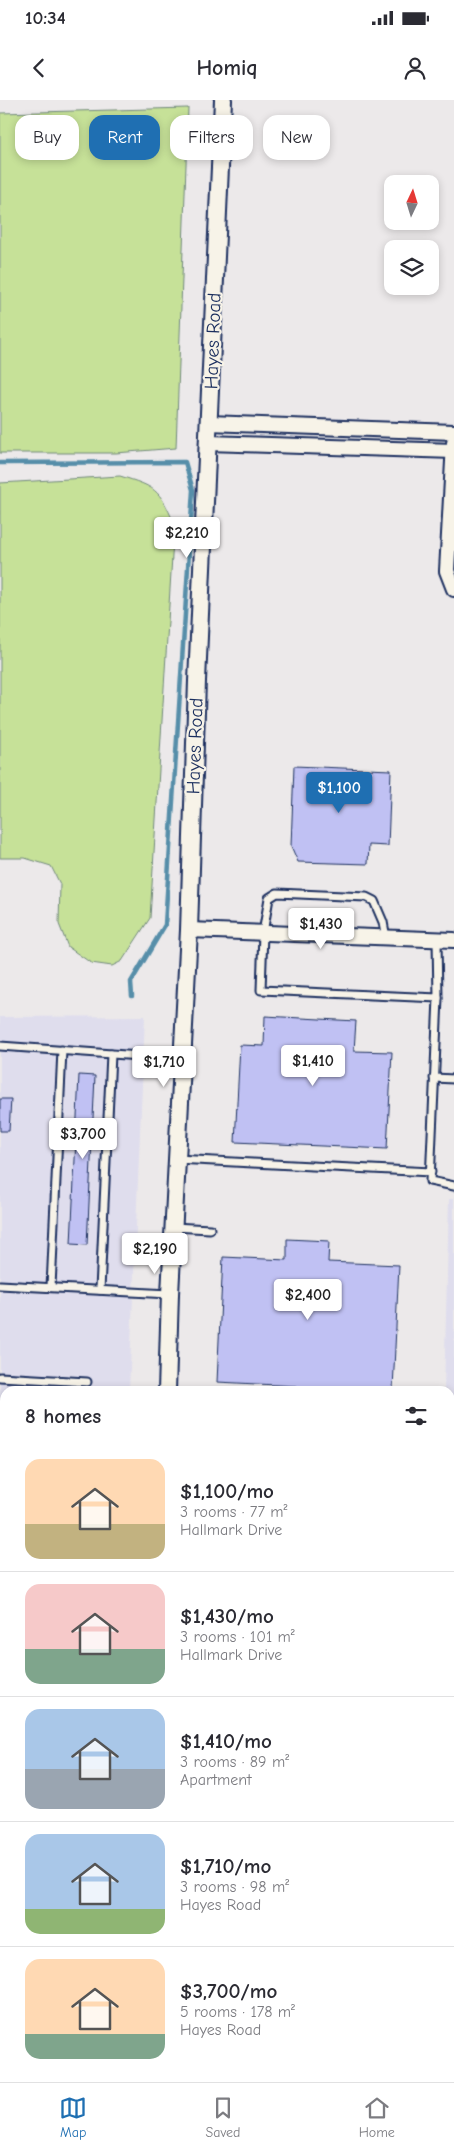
<!DOCTYPE html>
<html lang="en">
<head>
<meta charset="utf-8">
<style>
	:root { --surface:#fff; --page:#f7f7f7; --text:#2b2b33; --muted:#7c7c81; --line:#e1e1e2; --accent:#1f6fb2 }
	body { margin:0; font-family:"Comic Neue",sans-serif; background:var(--page); color:var(--text); height:100vh; display:flex; flex-direction:column; font-size:19px; white-space:nowrap }
	* { box-sizing:border-box; margin:0 }
	p { font-size:16px; color:var(--muted) }
	.icon { flex:none; width:28px; height:28px; fill:none; stroke:currentColor; stroke-width:2; stroke-linecap:round; stroke-linejoin:round }
	.map { position:relative; flex:1; overflow:hidden }
	.details { position:absolute; left:0px; top:1286px; width:455px; height:696px; display:flex; flex-direction:column; background:var(--surface); border-radius:15px 15px 0 0; box-shadow:0 2px 8px #0003 }
	.details>* { flex:none }
	.banner { position:absolute; left:15px; top:15px; width:425px; height:45px; display:flex; gap:10px }
	.needle { width:32px; rotate:4deg }
	.fabs { position:absolute; left:384px; top:75px; display:grid; gap:10px }
	.fabs a { display:grid; place-items:center; width:55px; height:55px; border-radius:10px; background:var(--surface); box-shadow:0 2px 8px #0003; font-size:25px }
	.price { position:absolute; translate:-50% -42px; padding:0 11px; border-radius:5px; background:#fff; color:#222; font-size:16px; line-height:32px; filter:drop-shadow(0 1px 2px #0008) }
	.price::after { content:''; position:absolute; left:50%; top:30px; width:15px; height:11px; margin-left:-8px; background:inherit; clip-path:polygon(0 0,100% 0,50% 100%) }
	.price.on { background:var(--accent); color:#fff }
	ul { padding:0; list-style:none }
	li { display:flex; align-items:center; gap:15px; height:125px; padding:0 25px }
	li+li { border-top:1px solid var(--line) }
	li span { display:grid; place-items:center; flex:none; width:140px; height:100px; border-radius:15px; color:#555 }
	li>.icon { margin-inline-start:auto }
	span .icon { width:60px; height:60px; fill:#fffc; stroke-width:1 }
	li b { font-size:21px }
	h2 { display:flex; justify-content:space-between; align-items:center; height:60px; padding:0 25px; font-size:21px }
	.pill { padding:0 18px; border-radius:15px; background:var(--surface); box-shadow:0 2px 8px #0003; font-size:18px; line-height:45px }
	.pill.on { background:var(--accent); color:#fff }
	.status { display:flex; justify-content:space-between; align-items:center; height:35px; padding:0 25px; background:var(--surface); direction:ltr }
	.status svg { height:14px; fill:currentColor }
	header { display:flex; justify-content:space-between; align-items:center; height:65px; padding:0 25px; background:var(--surface); font-size:22px; font-weight:700 }
	.menu { display:flex; justify-content:space-around; align-items:center; height:70px; border-top:1px solid var(--line); background:var(--surface); font-size:14px; color:var(--muted) }
	.menu a { display:grid; justify-items:center; gap:2px }
	.menu .on { color:var(--accent) }
	.map>svg:first-child { display:block }
</style>
</head>
<body>
<div class="status"><b>10:34</b><svg viewBox="0 0 49 12"><path d="M0 12V9h3v3zM5 12V6h3v6zM10 12V3h3v9zM15 12V0h3v12zM26 1h20v11H26zM47 4h2v5h-2z"/></svg></div>
<header><svg class="icon" aria-label="back" viewBox="0 0 24 24"><path d="M15 5l-7 7 7 7"/></svg>Homiq<svg class="icon" aria-label="person" viewBox="0 0 24 24"><circle cx="12" cy="8" r="4"/><path d="M4 21q1-7 8-7t8 7"/></svg></header>
<div class="map">
<svg width="454" height="1982" viewBox="0 0 454 1982">
	<rect width="100%" height="100%" fill="#ece9ea"/>
	<filter id="ink" filterUnits="userSpaceOnUse"><feTurbulence type="fractalNoise" baseFrequency=".02" numOctaves="2"/><feDisplacementMap in="SourceGraphic" scale="10" xChannelSelector="R" yChannelSelector="G"/><feConvolveMatrix kernelMatrix="1 2 1 2 8 2 1 2 1" color-interpolation-filters="sRGB"/></filter>
	<g filter="url(#ink)">
		<g fill="#dfdded">
			<polygon points="145,916 129,1291 5,1291 5,1631 0,1630 0,917"/>
			<polygon points="449,1099 454,1099 454,1684 450,1684 450,1291 444,1291"/>
			<polygon points="0,1707 5,1707 5,1978 101,1978 101,1982 0,1982"/>
		</g>
		<g fill="#c6e198" stroke="#70887b">
			<polygon points="188,8 176,348 116,353 0,353 0,13"/>
			<path d="M120,376C155,387 159,388 174,423L150,818L122,861L112,866L91,863L68,847L59,824L60,784L51,766L25,758H0V383Z"/>
		</g>
		<g fill="none" stroke-linecap="round" stroke-linejoin="round">
			<polyline stroke="#568ea9" stroke-width="4.5" points="0,363 185,362 193,390 165,825 131,882 132,896"/>
		</g>
		<g fill="#c0c1f3" stroke="#1b2f5e">
			<polygon points="294,666 391,670 388,746 369,745 368,764 298,762 291,746"/>
			<polygon points="265,916 356,921 354,951 392,952 387,1049 235,1042 240,945 264,946"/>
			<polygon points="79,975 95,976 87,1145 71,1144"/>
			<polygon points="0,999 11,999 9,1031 0,1031"/>
			<polygon points="287,1139 329,1141 328,1162 399,1165 393,1289 353,1288 353,1291 297,1291 297,1286 217,1282 223,1157 287,1160"/>
		</g>
		<g fill="none" stroke-linecap="round" stroke-linejoin="round">
			<defs>
				<g id="service">
					<polyline points="386,838 383,822 374,801 366,797 277,793 269,798 263,833 261,890 438,898 437,840"/>
					<polyline points="438,898 430,1081 454,1086"/>
					<polyline points="0,946 182,959"/>
					<polyline points="434,978 454,979"/>
					<polyline points="176,1059 431,1072"/>
					<polyline points="173,1127 210,1129"/>
					<polyline points="0,1185 169,1194"/>
					<polyline points="51,1187 62,950"/>
					<polyline points="100,1190 111,954"/>
					<polyline points="0,1277 87,1282"/>
					<polyline points="0,1316 5,1316"/>
					<polyline points="450,1319 454,1319"/>
					<polyline points="0,1388 5,1388"/>
					<polyline points="0,1429 5,1431"/>
					<polyline points="0,1487 5,1488"/>
					<polyline points="0,1538 0,1532"/>
					<polyline points="0,1598 5,1598"/>
					<polyline points="0,1735 5,1735"/>
					<polyline points="450,1841 454,1841"/>
					<polyline points="450,1883 454,1883"/>
					<polyline points="0,1931 5,1931"/>
					<polyline points="450,1949 454,1950"/>
					<polyline points="0,1976 5,1976"/>
					<polyline points="233,1978 312,1982"/>
					<polyline points="437,1978 438,1982"/>
					<polyline points="209,1982 209,1978"/>
				</g>
				<g id="minor">
					<polyline points="209,323 454,332"/>
					<polyline points="208,343 454,351"/>
					<polyline points="454,343 447,471 454,489"/>
					<polyline points="189,830 454,840"/>
				</g>
				<polyline id="tertiary" points="167,1291 170,1194 189,830 197,581 223,0"/>
				<g id="secondary">
					<polyline points="0,1673 5,1673"/>
					<polyline points="450,1733 454,1733"/>
					<polyline points="138,1982 138,1978"/>
				</g>
			</defs>
			<use href="#service" stroke="#1b2f5e" stroke-width="11"/>
			<use href="#minor" stroke="#1b2f5e" stroke-width="18"/>
			<use href="#tertiary" stroke="#1b2f5e" stroke-width="20"/>
			<use href="#secondary" stroke="#1b2f5e" stroke-width="22"/>
			<use href="#service" stroke="#f7f3e8" stroke-width="7"/>
			<use href="#minor" stroke="#f7f3e8" stroke-width="14"/>
			<use href="#tertiary" stroke="#f7f3e8" stroke-width="16"/>
			<use href="#secondary" stroke="#f7f3e8" stroke-width="19"/>
		</g>
	</g>
	<g text-anchor="middle" dominant-baseline="central" stroke-width="4.5" stroke-linejoin="round" paint-order="stroke">
		<g font-size="19" fill="#1b2f5e" stroke="#f7f3e8">
			<text transform="translate(213 241) rotate(-88)">Hayes Road</text>
			<text transform="translate(195 646) rotate(-88)">Hayes Road</text>
		</g>
	</g>
</svg>
<div class="fabs">
<a><svg class="needle" viewBox="-14 -14 28 28"><path d="M0-13l5 13h-10z" fill="#e53935"/><path d="M0 13l5-13h-10z" fill="#7c7c81"/></svg></a>
<a><svg class="icon" aria-label="layers" viewBox="0 0 24 24"><path d="M12 4l9 5-9 5-9-5zM3 14l9 5 9-5"/></svg></a>
</div>
<b class="price" style="left:187px;top:459px">$2,210</b>
<b class="price on" style="left:339px;top:714px">$1,100</b>
<b class="price" style="left:321px;top:850px">$1,430</b>
<b class="price" style="left:313px;top:987px">$1,410</b>
<b class="price" style="left:164px;top:988px">$1,710</b>
<b class="price" style="left:83px;top:1060px">$3,700</b>
<b class="price" style="left:155px;top:1175px">$2,190</b>
<b class="price" style="left:308px;top:1221px">$2,400</b>
<div class="banner">
<a class="pill">Buy</a>
<a class="pill on">Rent</a>
<a class="pill">Filters</a>
<a class="pill">New</a>
</div>
<section class="details">
<h2>8 homes<svg class="icon" aria-label="filters" viewBox="0 0 24 24"><path d="M4 7h16M4 17h16"/><circle cx="9" cy="7" r="2"/><circle cx="15" cy="17" r="2"/></svg></h2>
<ul>
<li><span style="background:linear-gradient(#ffd9b3 65%,#c2b280 0)"><svg class="icon" aria-label="home" viewBox="0 0 24 24"><path d="M3 11l9-7 9 7M6 9v11h12V9"/></svg></span><div><b>$1,100/mo</b><p>3 rooms · 77 m²</p><p>Hallmark Drive</p></div></li>
<li><span style="background:linear-gradient(#f6c9c9 65%,#7fa58c 0)"><svg class="icon" aria-label="home" viewBox="0 0 24 24"><path d="M3 11l9-7 9 7M6 9v11h12V9"/></svg></span><div><b>$1,430/mo</b><p>3 rooms · 101 m²</p><p>Hallmark Drive</p></div></li>
<li><span style="background:linear-gradient(#a9c7e8 60%,#9aa5b1 0)"><svg class="icon" aria-label="home" viewBox="0 0 24 24"><path d="M3 11l9-7 9 7M6 9v11h12V9"/></svg></span><div><b>$1,410/mo</b><p>3 rooms · 89 m²</p><p>Apartment</p></div></li>
<li><span style="background:linear-gradient(#a9c7e8 75%,#8fb573 0)"><svg class="icon" aria-label="home" viewBox="0 0 24 24"><path d="M3 11l9-7 9 7M6 9v11h12V9"/></svg></span><div><b>$1,710/mo</b><p>3 rooms · 98 m²</p><p>Hayes Road</p></div></li>
<li><span style="background:linear-gradient(#ffd9b3 75%,#7fa58c 0)"><svg class="icon" aria-label="home" viewBox="0 0 24 24"><path d="M3 11l9-7 9 7M6 9v11h12V9"/></svg></span><div><b>$3,700/mo</b><p>5 rooms · 178 m²</p><p>Hayes Road</p></div></li>
</ul>
</section>
</div>
<nav class="menu">
<a class="on"><svg class="icon" aria-label="map" viewBox="0 0 24 24"><path d="M3 6l6-2 6 2 6-2v14l-6 2-6-2-6 2zM9 4v14M15 6v14"/></svg>Map</a>
<a><svg class="icon" aria-label="saved" viewBox="0 0 24 24"><path d="M7 4h10v16l-5-4-5 4z"/></svg>Saved</a>
<a><svg class="icon" aria-label="home" viewBox="0 0 24 24"><path d="M3 11l9-7 9 7M6 9v11h12V9"/></svg>Home</a>
</nav>
</body>
</html>
